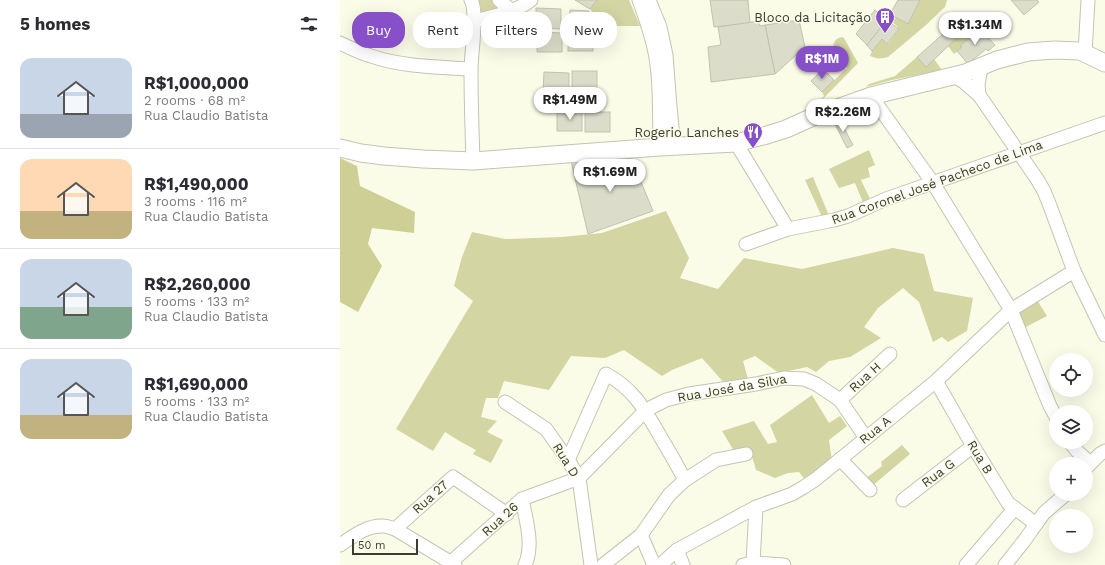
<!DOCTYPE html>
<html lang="en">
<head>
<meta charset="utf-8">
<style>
	:root { --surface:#fff; --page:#f7f7f7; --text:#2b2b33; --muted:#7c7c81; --line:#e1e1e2; --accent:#8850c8 }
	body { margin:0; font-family:"Work Sans",sans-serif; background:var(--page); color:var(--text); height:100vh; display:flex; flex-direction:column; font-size:15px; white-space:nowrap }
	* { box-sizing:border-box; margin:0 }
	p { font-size:13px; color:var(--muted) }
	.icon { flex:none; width:22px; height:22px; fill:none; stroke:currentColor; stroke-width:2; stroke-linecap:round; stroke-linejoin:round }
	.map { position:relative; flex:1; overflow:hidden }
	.sheet { display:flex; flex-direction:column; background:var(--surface); width:340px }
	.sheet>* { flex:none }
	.guide { position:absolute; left:12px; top:12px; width:380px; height:36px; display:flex; gap:8px }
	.fabs { position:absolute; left:709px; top:353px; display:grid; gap:8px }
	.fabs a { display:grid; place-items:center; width:44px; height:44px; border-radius:50%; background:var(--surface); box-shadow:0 4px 16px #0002; font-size:20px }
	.scale { position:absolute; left:12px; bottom:10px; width:66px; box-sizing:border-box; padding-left:4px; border:2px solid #3b3c34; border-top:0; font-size:11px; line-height:14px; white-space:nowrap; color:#3b3c34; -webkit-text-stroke:3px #fbfce8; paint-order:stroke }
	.price { position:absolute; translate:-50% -34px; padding:0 9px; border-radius:14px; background:#fff; color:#222; font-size:13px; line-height:26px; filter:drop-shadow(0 1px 2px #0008) }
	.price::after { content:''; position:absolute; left:50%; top:24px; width:12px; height:9px; margin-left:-6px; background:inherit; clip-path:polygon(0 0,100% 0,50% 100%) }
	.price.selected { background:var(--accent); color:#fff }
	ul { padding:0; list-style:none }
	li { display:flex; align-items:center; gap:12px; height:100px; padding:0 20px }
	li+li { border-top:1px solid var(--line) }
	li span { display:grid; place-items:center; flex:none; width:112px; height:80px; border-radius:12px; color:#555 }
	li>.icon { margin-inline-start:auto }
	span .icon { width:48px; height:48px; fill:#fffc; stroke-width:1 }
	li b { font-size:17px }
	h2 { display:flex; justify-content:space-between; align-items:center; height:48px; padding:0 20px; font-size:17px }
	.tag { padding:0 14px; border-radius:16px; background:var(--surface); box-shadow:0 4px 16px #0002; font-size:14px; line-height:36px }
	.tag.selected { background:var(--accent); color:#fff }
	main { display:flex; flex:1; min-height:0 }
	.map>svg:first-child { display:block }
</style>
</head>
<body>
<main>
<section class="sheet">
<h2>5 homes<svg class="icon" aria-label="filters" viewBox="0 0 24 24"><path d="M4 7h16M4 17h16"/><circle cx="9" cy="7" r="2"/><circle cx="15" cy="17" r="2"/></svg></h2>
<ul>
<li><span style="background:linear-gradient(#c9d6e8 70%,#9aa5b1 0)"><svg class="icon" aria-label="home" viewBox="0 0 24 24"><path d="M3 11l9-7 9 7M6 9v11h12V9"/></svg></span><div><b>R$1,000,000</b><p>2 rooms · 68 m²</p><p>Rua Claudio Batista</p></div></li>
<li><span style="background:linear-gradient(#ffd9b3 65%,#c2b280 0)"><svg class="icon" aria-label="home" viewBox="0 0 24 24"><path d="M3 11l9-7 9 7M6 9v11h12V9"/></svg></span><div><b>R$1,490,000</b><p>3 rooms · 116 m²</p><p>Rua Claudio Batista</p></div></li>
<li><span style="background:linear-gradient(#c9d6e8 60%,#7fa58c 0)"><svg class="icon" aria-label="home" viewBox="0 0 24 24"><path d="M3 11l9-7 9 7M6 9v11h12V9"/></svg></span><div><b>R$2,260,000</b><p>5 rooms · 133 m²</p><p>Rua Claudio Batista</p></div></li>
<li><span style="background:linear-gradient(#c9d6e8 70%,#c2b280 0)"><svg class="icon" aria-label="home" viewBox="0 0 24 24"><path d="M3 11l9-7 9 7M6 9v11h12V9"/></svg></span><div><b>R$1,690,000</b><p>5 rooms · 133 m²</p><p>Rua Claudio Batista</p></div></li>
</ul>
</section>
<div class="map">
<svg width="765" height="565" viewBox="0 0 765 565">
	<rect width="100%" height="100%" fill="#fbfce8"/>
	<g fill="#d3d5a2">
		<polygon points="138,0 159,0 169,9 140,16 141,8"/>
		<polygon points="257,0 289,0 300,26 264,26 250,9"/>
		<path d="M580,0H607L605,7L586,25L548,57C541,59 537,59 530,56L532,51L542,39L548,44L559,29L557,26L544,15L547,10L551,12L550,14L568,23Z"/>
		<polygon points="624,14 633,15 632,21 641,22 642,17 645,21 641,24 643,26 621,46 622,47 614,54 608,46 619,36 605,20 611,16"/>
		<path d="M502,37L504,38L518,63L475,107L484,96L482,92L507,68C504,64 499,60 496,55C491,48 493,38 502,37Z"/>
		<polygon points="577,57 594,59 602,70 552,80 526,87 529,84 555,76"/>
		<polygon points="529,150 535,165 528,168 530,177 521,180 531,201 524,205 515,183 499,188 489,169"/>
		<polygon points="473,177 490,218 483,219 465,180"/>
		<polygon points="326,211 349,258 340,278 378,289 404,258 462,269 553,248 584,254 594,291 633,298 627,331 608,342 602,337 593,342 579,302 563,288 538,308 524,327 541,338 510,357 489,361 476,372 467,367 439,373 415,356 403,361 408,379 385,384 362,358 332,370 322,376 284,350 265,358 231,356 209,390 164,381 158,398 146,398 141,417 157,421 147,432 163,440 151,463 133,454 136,450 121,442 105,432 93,451 56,429 133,301 114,286 122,257 132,232 165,239 222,237 262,233"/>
		<polygon points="697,300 707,316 684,328 677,313"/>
		<polygon points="472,395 489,423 500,416 507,426 489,440 492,461 466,481 459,472 448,473 435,478 416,470 410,450 394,451 382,431 414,421 428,444 437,442 430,425"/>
		<polygon points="562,445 570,454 532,486 525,479 542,466 541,462"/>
	</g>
	<polygon fill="#cecf95" points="0,158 17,166 20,186 75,212 74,233 32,228 28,244 42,266 18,312 0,302"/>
	<g fill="#dbdcc9" stroke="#c1c2af">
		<polygon points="235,0 257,0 250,9"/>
		<polygon points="370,0 408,0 410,23 374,27"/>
		<polygon points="558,0 580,0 568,24 550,14"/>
		<polygon points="671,0 697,0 699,2 684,15"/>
		<polygon points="196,8 221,9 221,29 196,28"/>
		<polygon points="230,10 249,11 249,26 229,25"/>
		<polygon points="535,10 547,20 527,45 516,34"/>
		<polygon points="618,18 629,31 624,35 613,23"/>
		<polygon points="459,20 465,47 435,74 425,25"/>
		<polygon points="547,20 559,29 547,44 542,39 532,51 527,45"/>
		<polygon points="419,21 420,26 425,25 435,74 371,82 368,47 381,45 378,27"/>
		<polygon points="623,25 628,31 624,34 619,28"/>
		<polygon points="611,27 619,36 586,67 577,57"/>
		<polygon points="640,29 655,45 648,51 646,49 628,64 617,51 622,47 620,46"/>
		<rect x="228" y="31" width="25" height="20"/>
		<polygon points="197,32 222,33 222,52 197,52"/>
		<polygon points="483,69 494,80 482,92 471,81"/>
		<rect x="232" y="71" width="25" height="20"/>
		<polygon points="204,72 229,73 229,92 203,92"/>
		<rect x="217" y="111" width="25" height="20"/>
		<rect x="245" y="112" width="25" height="20"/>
		<polygon points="498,117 513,145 507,148 493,120"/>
		<polygon points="292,160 313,211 248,234 231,161"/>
	</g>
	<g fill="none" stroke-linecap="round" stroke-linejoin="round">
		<defs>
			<g id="minor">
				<path d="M131,0C138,12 131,54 131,70C131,100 132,131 133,161"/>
				<polyline points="159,0 172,11"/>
				<path d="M299,0C306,19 313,38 316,58C321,87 319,118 320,147"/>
				<polyline points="309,0 320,27 326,55 330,107 334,146"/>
				<path d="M134,21C154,16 174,13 191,0"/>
				<path d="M0,43C10,48 20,53 31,56C63,67 98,67 131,69"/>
				<polyline points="745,53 748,0"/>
				<polyline points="614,76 624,82 639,95 697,179 704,191 710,206 734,271 765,335"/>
				<polyline points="639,95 638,85 641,67"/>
				<polyline points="531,96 593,183 671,310 710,406 716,417"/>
				<polyline points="396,143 448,229"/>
				<polyline points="406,244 448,229 494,220 508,216 546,199 765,123"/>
				<polyline points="596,381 633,446 668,503 696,524"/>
				<polyline points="500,400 550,354"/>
				<polyline points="165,402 206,429 228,460 239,478 251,565"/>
				<polyline points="730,442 737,451 750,463"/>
				<polyline points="500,459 530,490"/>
				<path d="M228,460L266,374C294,389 305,410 320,436C329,451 337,465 345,480"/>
				<polyline points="746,468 760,454 765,451"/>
				<path d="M182,499C186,520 194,545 185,565"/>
				<polyline points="563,500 633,446"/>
				<polyline points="55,529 113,477 167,514"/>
				<polyline points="301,535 314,565"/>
				<path d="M0,545C12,537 27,525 43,526C47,526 51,528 55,529L115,565"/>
				<polyline points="337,550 343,565"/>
				<polyline points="110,563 182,499 239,478 306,410 326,400 349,394 416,384 444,378 464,379 476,384 500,400 526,438"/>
				<polyline points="413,563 416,507"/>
				<polyline points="263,565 301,535 329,495 345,480 376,460 406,454"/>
				<polyline points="320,565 337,550 359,538 416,507 452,494 464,487 476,479 596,381 671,310 734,271"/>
				<polyline points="403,565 413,563 444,565"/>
				<polyline points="626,565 675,508"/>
				<polyline points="665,565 684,541 704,513 726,494"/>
			</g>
			<polyline id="major" points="0,148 21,153 44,156 83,159 133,161 320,147 396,143 427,135 446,129 475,116 531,96 625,73 657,60 688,52 714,50 740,51 765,63"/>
		</defs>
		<use href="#minor" stroke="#c3c4b1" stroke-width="15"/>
		<use href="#major" stroke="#c3c4b1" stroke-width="19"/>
		<use href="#minor" stroke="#fff" stroke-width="13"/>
		<use href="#major" stroke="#fff" stroke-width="17"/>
	</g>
	<defs>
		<symbol id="building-pin" viewBox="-11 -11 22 30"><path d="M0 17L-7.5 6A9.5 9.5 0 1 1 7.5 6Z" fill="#8850c8" stroke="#fbfce8"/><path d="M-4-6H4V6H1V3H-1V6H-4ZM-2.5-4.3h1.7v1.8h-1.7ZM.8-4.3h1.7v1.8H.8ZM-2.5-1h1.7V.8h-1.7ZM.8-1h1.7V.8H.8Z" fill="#fff"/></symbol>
		<symbol id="restaurant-pin" viewBox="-11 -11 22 30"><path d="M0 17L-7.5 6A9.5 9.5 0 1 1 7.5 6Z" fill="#8850c8" stroke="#fbfce8"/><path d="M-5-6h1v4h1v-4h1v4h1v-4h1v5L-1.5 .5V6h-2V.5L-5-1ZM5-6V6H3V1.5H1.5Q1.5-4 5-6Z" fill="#fff"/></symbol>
	</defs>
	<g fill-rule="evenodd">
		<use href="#building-pin" x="534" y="6" width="22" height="30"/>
		<use href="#restaurant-pin" x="402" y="121" width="22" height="30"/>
	</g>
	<g text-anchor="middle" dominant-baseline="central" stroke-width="3" stroke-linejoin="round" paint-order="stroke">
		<g font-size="13" fill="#3b3c34" stroke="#fbfce8" text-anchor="end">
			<text x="531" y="17">Bloco da Licitação</text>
			<text x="399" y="132">Rogerio Lanches</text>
		</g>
		<g font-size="13" fill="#3b3c34" stroke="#fbfce8">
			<text transform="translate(597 182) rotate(-20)">Rua Coronel José Pacheco de Lima</text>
			<text transform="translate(525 377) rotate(-42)">Rua H</text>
			<text transform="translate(392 388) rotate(-10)">Rua José da Silva</text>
			<text transform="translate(535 430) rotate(-39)">Rua A</text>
			<text transform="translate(640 457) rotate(59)">Rua B</text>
			<text transform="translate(226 460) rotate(58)">Rua D</text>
			<text transform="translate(598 473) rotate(-37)">Rua G</text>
			<text transform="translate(90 497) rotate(-42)">Rua 27</text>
			<text transform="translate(160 519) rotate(-42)">Rua 26</text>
		</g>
	</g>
</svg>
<div class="fabs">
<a><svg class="icon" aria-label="locate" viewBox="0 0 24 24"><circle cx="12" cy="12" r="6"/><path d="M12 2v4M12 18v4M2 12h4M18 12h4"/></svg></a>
<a><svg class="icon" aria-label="layers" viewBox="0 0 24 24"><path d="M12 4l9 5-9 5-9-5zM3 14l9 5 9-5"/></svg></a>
<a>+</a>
<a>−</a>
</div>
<div class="scale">50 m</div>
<b class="price" style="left:635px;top:46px">R$1.34M</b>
<b class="price selected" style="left:482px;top:80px">R$1M</b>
<b class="price" style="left:230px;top:121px">R$1.49M</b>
<b class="price" style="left:503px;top:133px">R$2.26M</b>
<b class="price" style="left:270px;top:193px">R$1.69M</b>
<div class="guide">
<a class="tag selected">Buy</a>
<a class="tag">Rent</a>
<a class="tag">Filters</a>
<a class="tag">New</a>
</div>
</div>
</main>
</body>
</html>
